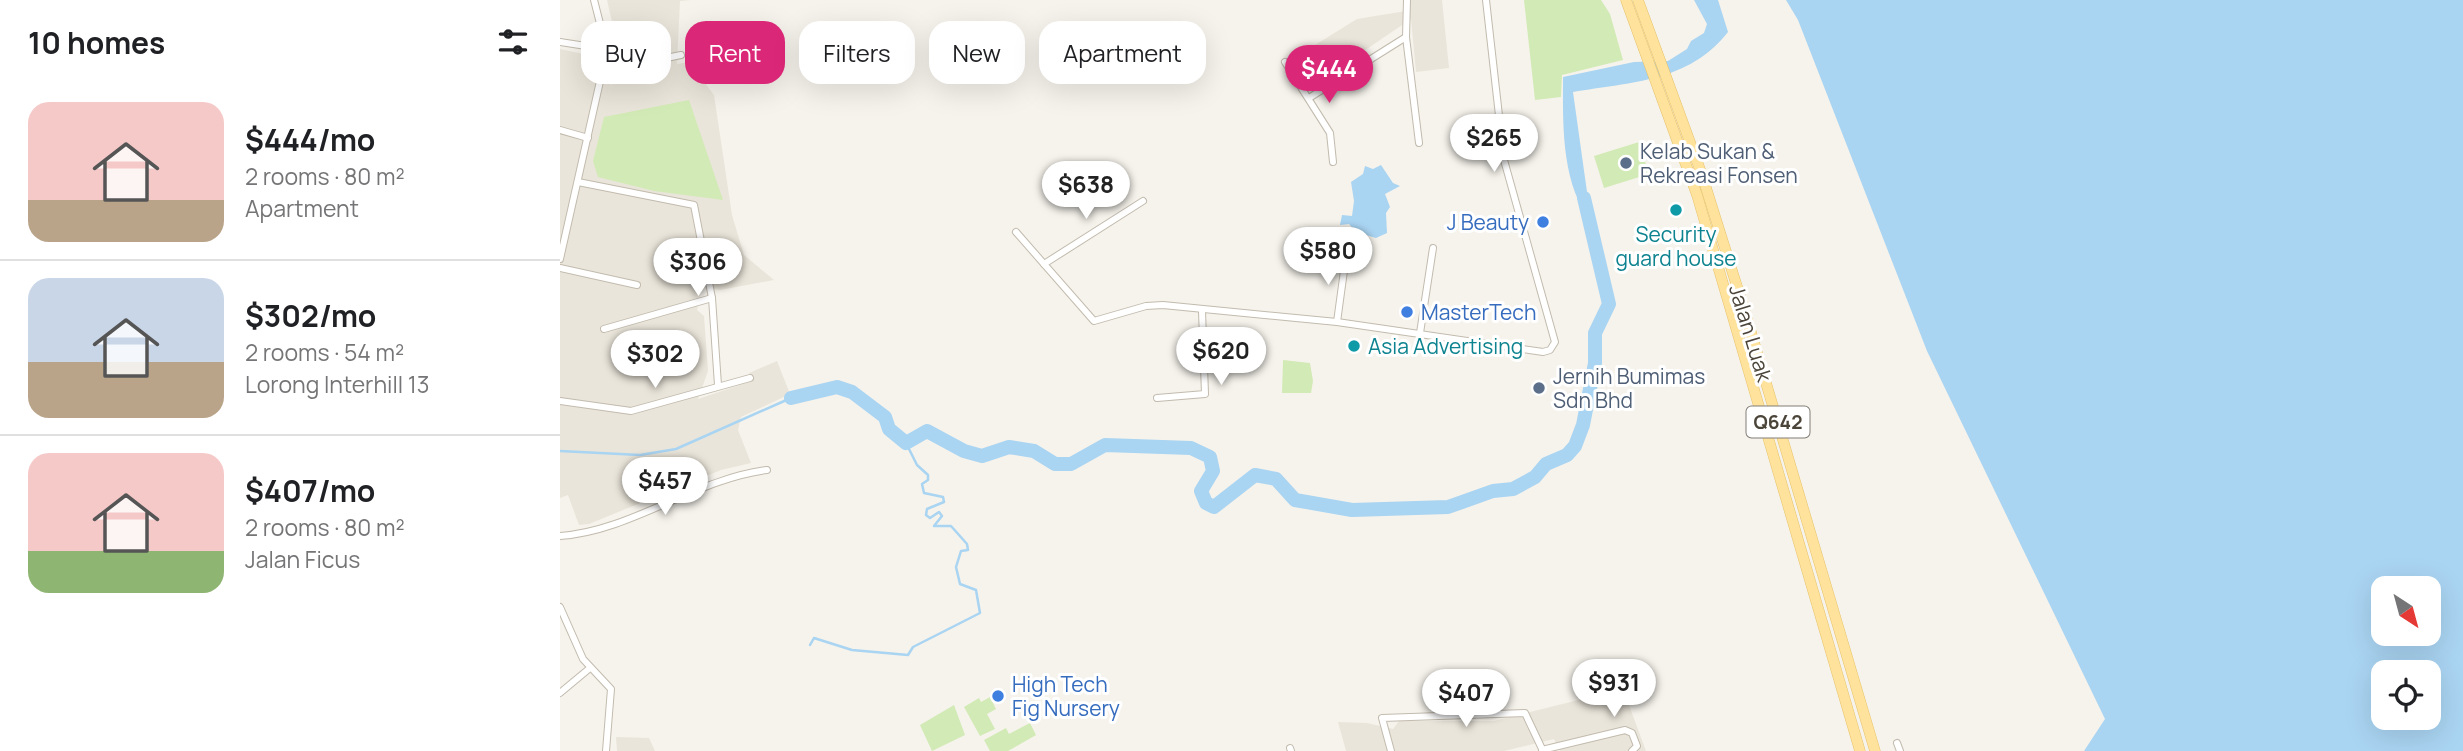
<!DOCTYPE html>
<html lang="en">
<head>
<meta charset="utf-8">
<style>
	:root { --surface:#fff; --page:#f2f2f2; --text:#202124; --muted:#757577; --line:#e0e0e0; --accent:#db2777 }
	body { margin:0; font-family:Manrope,sans-serif; background:var(--page); color:var(--text); height:100vh; display:flex; flex-direction:column; font-size:26px; white-space:nowrap }
	* { box-sizing:border-box; margin:0 }
	p { font-size:23px; color:var(--muted) }
	.icon { flex:none; width:38px; height:38px; fill:none; stroke:currentColor; stroke-width:2; stroke-linecap:round; stroke-linejoin:round }
	.map { position:relative; flex:1; overflow:hidden }
	.side { display:flex; flex-direction:column; background:var(--surface); width:560px }
	.side>* { flex:none }
	.top-card { position:absolute; left:21px; top:21px; width:665px; height:63px; display:flex; gap:14px }
	.needle { width:46px; rotate:144deg }
	.tools { position:absolute; left:1811px; top:576px; display:grid; gap:14px }
	.tools a { display:grid; place-items:center; width:70px; height:70px; border-radius:14px; background:var(--surface); box-shadow:0 7px 28px #0002; font-size:35px }
	.price { position:absolute; translate:-50% -60px; padding:0 16px; border-radius:24px; background:#fff; color:#222; font-size:23px; line-height:46px; filter:drop-shadow(0 2px 4px #0008) }
	.price::after { content:''; position:absolute; left:50%; top:42px; width:21px; height:16px; margin-left:-10px; background:inherit; clip-path:polygon(0 0,100% 0,50% 100%) }
	.price.selected { background:var(--accent); color:#fff }
	ul { padding:0; list-style:none }
	li { display:flex; align-items:center; gap:21px; height:175px; padding:0 28px }
	li+li { border-top:2px solid var(--line) }
	li span { display:grid; place-items:center; flex:none; width:196px; height:140px; border-radius:21px; color:#555 }
	li>.icon { margin-inline-start:auto }
	span .icon { width:84px; height:84px; fill:#fffc; stroke-width:1 }
	li b { font-size:30px }
	h2 { display:flex; justify-content:space-between; align-items:center; height:84px; padding:0 28px; font-size:30px }
	.pill { padding:0 24px; border-radius:21px; background:var(--surface); box-shadow:0 7px 28px #0002; font-size:24px; line-height:63px }
	.pill.selected { background:var(--accent); color:#fff }
	main { display:flex; flex:1; min-height:0 }
	.map>svg:first-child { display:block }
</style>
</head>
<body>
<main>
<section class="side">
<h2>10 homes<svg class="icon" aria-label="filters" viewBox="0 0 24 24"><path d="M4 7h16M4 17h16"/><circle cx="9" cy="7" r="2"/><circle cx="15" cy="17" r="2"/></svg></h2>
<ul>
<li><span style="background:linear-gradient(#f6c9c9 70%,#b9a48a 0)"><svg class="icon" aria-label="home" viewBox="0 0 24 24"><path d="M3 11l9-7 9 7M6 9v11h12V9"/></svg></span><div><b>$444/mo</b><p>2 rooms · 80 m²</p><p>Apartment</p></div></li>
<li><span style="background:linear-gradient(#c9d6e8 60%,#b9a48a 0)"><svg class="icon" aria-label="home" viewBox="0 0 24 24"><path d="M3 11l9-7 9 7M6 9v11h12V9"/></svg></span><div><b>$302/mo</b><p>2 rooms · 54 m²</p><p>Lorong Interhill 13</p></div></li>
<li><span style="background:linear-gradient(#f6c9c9 70%,#8fb573 0)"><svg class="icon" aria-label="home" viewBox="0 0 24 24"><path d="M3 11l9-7 9 7M6 9v11h12V9"/></svg></span><div><b>$407/mo</b><p>2 rooms · 80 m²</p><p>Jalan Ficus</p></div></li>
</ul>
</section>
<div class="map">
<svg width="1903" height="751" viewBox="0 0 1903 751">
	<rect width="100%" height="100%" fill="#f6f3ec"/>
	<g fill="#eae5da">
		<polygon points="47,0 131,0 120,1 117,64 129,62 154,95 172,215 184,255 214,280 160,290 142,287 137,310 144,316 148,371 138,399 192,381 189,373 217,361 230,394 181,417 178,430 191,463 161,470 29,524 19,525 8,495 0,498 0,49 28,55 31,68 51,85 58,75 72,74 59,52"/>
		<polygon points="850,0 882,0 889,68 856,72 851,19 758,82 747,80 734,58 797,19 846,11"/>
		<polygon points="1063,689 1086,751 1000,751 994,739 944,751 786,751 778,722 807,723 833,729 839,721 934,721"/>
		<polygon points="56,737 89,738 95,751 57,751"/>
	</g>
	<g fill="#d2eab5">
		<polygon points="964,0 1041,0 1050,14 1063,60 1002,75 1001,97 975,100"/>
		<polygon points="129,100 163,200 94,191 38,177 33,161 44,117"/>
		<polygon points="1079,142 1089,174 1044,188 1034,156"/>
		<polygon points="723,360 750,363 753,381 751,393 722,393"/>
		<polygon points="430,697 436,709 427,714 435,729 420,736 404,707 419,698 421,702"/>
		<polygon points="394,705 405,735 372,751 360,725"/>
		<polygon points="470,723 476,735 448,751 430,751 424,740 446,728 449,734"/>
	</g>
	<g fill="#a9d4f2" fill-rule="evenodd">
		<path d="M1134,0H1158L1168,32C1129,82 1071,82 1013,92L1027,192V216C1001,177 1003,122 1003,77L1074,62L1108,61L1127,49L1131,41L1144,33L1147,24Z"/>
		<path d="M1226,0H1903V751H1524L1545,719L1367,351L1238,20ZM1869,588V634H1824V588ZM1869,672V718H1824V672Z"/>
		<polygon points="821,165 833,183 840,186 825,194 830,207 826,213 827,233 816,238 796,232 789,224 780,225 782,215 792,216 794,201 791,182 803,174 805,166 813,169"/>
	</g>
	<g fill="none" stroke-linecap="round" stroke-linejoin="round">
		<g stroke="#a9d4f2" stroke-width="2.5">
			<polyline points="0,451 80,455 116,449 231,398"/>
			<polyline points="250,645 254,638 292,650 348,655 353,647 420,613 416,590 400,584 396,567 401,551 408,550 407,544 391,526 374,526 382,516 379,512 370,518 366,515 367,509 384,502 383,497 364,493 362,484 368,480 368,475 357,465 346,443"/>
		</g>
		<polyline stroke="#a9d4f2" stroke-width="14" points="231,398 277,387 292,392 325,417 329,429 346,443 367,431 404,451 422,456 449,447 474,451 495,464 511,464 545,445 631,448 650,457 653,471 641,491 646,503 654,507 695,475 716,479 735,500 792,510 888,507 933,491 953,489 975,477 986,464 1007,455 1015,446 1023,425 1035,363 1035,333 1049,304 1024,198"/>
		<defs>
			<g id="street">
				<polyline points="846,37 859,143"/>
				<polyline points="0,42 45,49"/>
				<polyline points="725,62 770,133 773,162"/>
				<polyline points="43,71 121,55"/>
				<polyline points="749,98 846,37 847,0"/>
				<polyline points="0,130 28,138"/>
				<polyline points="18,182 134,205 152,298 158,385"/>
				<polyline points="456,232 534,321 586,306 603,305 777,322 983,352 990,350 995,342 944,160 926,0"/>
				<polyline points="0,259 45,59 45,43 34,0"/>
				<polyline points="484,264 583,201"/>
				<polyline points="0,268 77,285"/>
				<polyline points="777,322 786,256"/>
				<polyline points="44,329 152,298"/>
				<polyline points="860,333 873,248"/>
				<polyline points="597,398 645,394 642,311"/>
				<polyline points="0,401 71,411 190,378"/>
				<path d="M0,536C72,531 135,479 207,470"/>
				<polyline points="0,607 23,659 51,689 46,751"/>
				<polyline points="0,693 30,668"/>
				<polyline points="1337,743 1340,751"/>
				<polyline points="730,748 731,751"/>
				<polyline points="982,750 1065,730 1072,733 1077,746 1072,751"/>
				<polyline points="831,751 822,718 965,713 983,751"/>
			</g>
			<g id="primary">
				<polyline points="1066,0 1137,195 1300,751"/>
				<polyline points="1078,0 1142,175 1185,312 1315,751"/>
			</g>
		</defs>
		<use href="#street" stroke="#c2bbae" stroke-width="8"/>
		<use href="#primary" stroke="#e6c16a" stroke-width="11"/>
		<use href="#street" stroke="#fff" stroke-width="6"/>
		<use href="#primary" stroke="#ffe39c" stroke-width="10"/>
	</g>
	<g fill="#5c6f8a" stroke="#fff" stroke-width="2.5">
		<circle cx="1066" cy="163" r="7"/>
		<circle cx="979" cy="388" r="7"/>
	</g>
	<g fill="#0f9aa8" stroke="#fff" stroke-width="2.5">
		<circle cx="1116" cy="210" r="7"/>
		<circle cx="794" cy="346" r="7"/>
	</g>
	<g fill="#3f7fe0" stroke="#fff" stroke-width="2.5">
		<circle cx="983" cy="222" r="7"/>
		<circle cx="847" cy="312" r="7"/>
		<circle cx="438" cy="696" r="7"/>
	</g>
	<g text-anchor="middle" dominant-baseline="central" stroke-width="6" stroke-linejoin="round" paint-order="stroke">
		<rect fill="#fff" stroke="#817c74" stroke-width="2" x="1186.5" y="406.5" width="63" height="31" rx="5"/>
		<g font-size="19" font-weight="bold" fill="#4b4439">
			<text x="1218" y="422">Q642</text>
		</g>
		<g font-size="21" fill="#4e5e75" stroke="#fff" text-anchor="start">
			<text x="1080" y="151">Kelab Sukan &amp;<tspan x="1080" dy="24">Rekreasi Fonsen</tspan></text>
			<text x="993" y="376">Jernih Bumimas<tspan x="993" dy="24">Sdn Bhd</tspan></text>
		</g>
		<g font-size="21" fill="#366cbe" stroke="#fff" text-anchor="start">
			<text x="969" y="222" text-anchor="end">J Beauty</text>
			<text x="861" y="312">MasterTech</text>
			<text x="452" y="684">High Tech<tspan x="452" dy="24">Fig Nursery</tspan></text>
		</g>
		<g font-size="21" fill="#0d838f" stroke="#fff">
			<text x="1116" y="234">Security<tspan x="1116" dy="24">guard house</tspan></text>
			<text x="808" y="346" text-anchor="start">Asia Advertising</text>
		</g>
		<g font-size="21" fill="#4b4439" stroke="#fff">
			<text transform="translate(1191 333) rotate(73)">Jalan Luak</text>
		</g>
	</g>
</svg>
<div class="tools">
<a><svg class="needle" viewBox="-14 -14 28 28"><path d="M0-13l5 13h-10z" fill="#e53935"/><path d="M0 13l5-13h-10z" fill="#757577"/></svg></a>
<a><svg class="icon" aria-label="locate" viewBox="0 0 24 24"><circle cx="12" cy="12" r="6"/><path d="M12 2v4M12 18v4M2 12h4M18 12h4"/></svg></a>
</div>
<b class="price selected" style="left:769px;top:105px">$444</b>
<b class="price" style="left:934px;top:174px">$265</b>
<b class="price" style="left:526px;top:221px">$638</b>
<b class="price" style="left:768px;top:287px">$580</b>
<b class="price" style="left:138px;top:298px">$306</b>
<b class="price" style="left:661px;top:387px">$620</b>
<b class="price" style="left:95px;top:390px">$302</b>
<b class="price" style="left:105px;top:517px">$457</b>
<b class="price" style="left:1054px;top:719px">$931</b>
<b class="price" style="left:906px;top:729px">$407</b>
<div class="top-card">
<a class="pill">Buy</a>
<a class="pill selected">Rent</a>
<a class="pill">Filters</a>
<a class="pill">New</a>
<a class="pill">Apartment</a>
</div>
</div>
</main>
</body>
</html>
